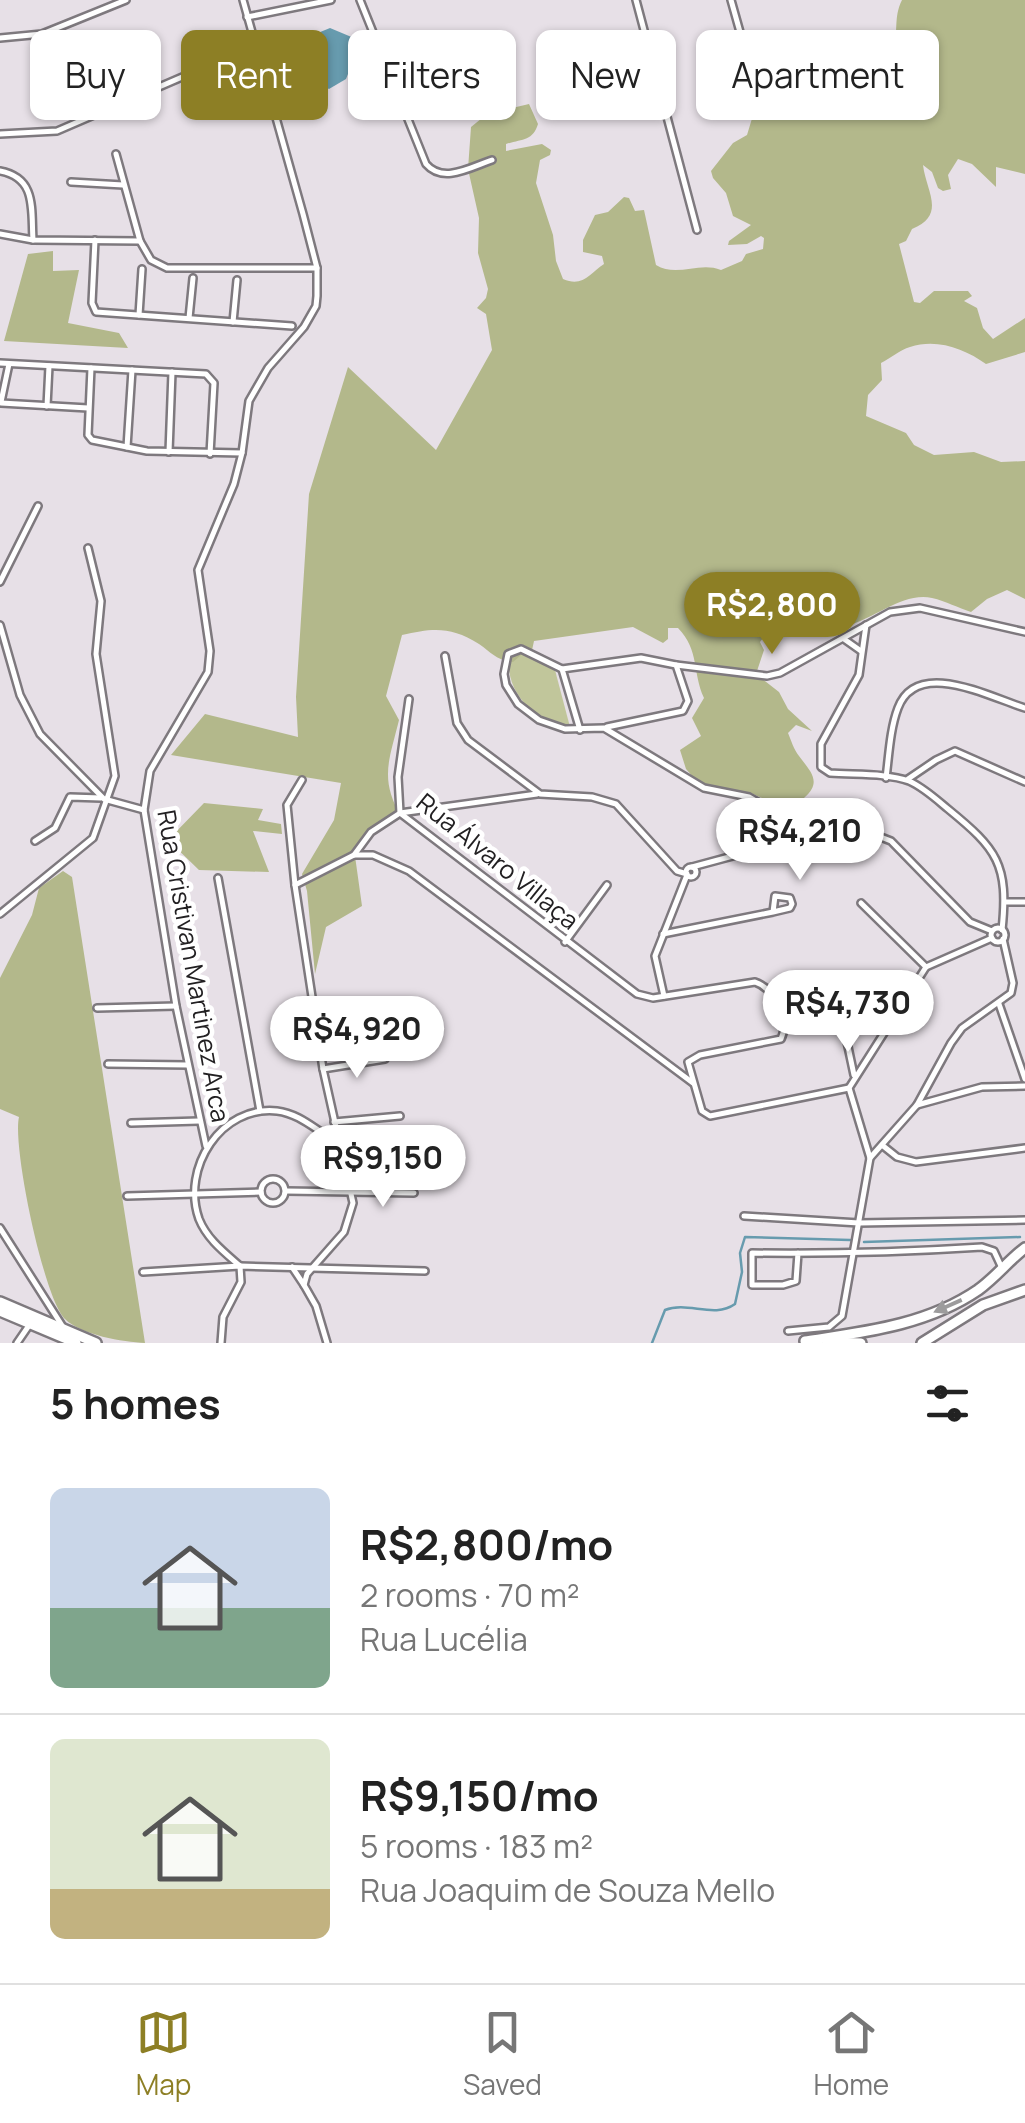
<!DOCTYPE html>
<html lang="en">
<head>
<meta charset="utf-8">
<style>
	:root { --surface:#fff; --page:#f2f2f2; --text:#222; --muted:#767676; --line:#e0e0e0; --accent:#8d7f25 }
	body { margin:0; font-family:Manrope,sans-serif; background:var(--page); color:var(--text); height:100vh; display:flex; flex-direction:column; font-size:38px; white-space:nowrap }
	* { box-sizing:border-box; margin:0 }
	p { font-size:32px; color:var(--muted) }
	.icon { flex:none; width:55px; height:55px; fill:none; stroke:currentColor; stroke-width:2; stroke-linecap:round; stroke-linejoin:round }
	.map { position:relative; height:1343px; overflow:hidden }
	.drawer { display:flex; flex-direction:column; background:var(--surface); flex:1 }
	.drawer>* { flex:none }
	.top-card { position:absolute; left:30px; top:30px; width:965px; height:90px; display:flex; gap:20px }
	.price { position:absolute; translate:-50% -85px; padding:0 22px; border-radius:35px; background:#fff; color:#222; font-size:32px; line-height:65px; filter:drop-shadow(0 2px 5px #0008) }
	.price::after { content:''; position:absolute; left:50%; top:60px; width:30px; height:22px; margin-left:-15px; background:inherit; clip-path:polygon(0 0,100% 0,50% 100%) }
	.price.selected { background:var(--accent); color:#fff }
	ul { padding:0; list-style:none }
	li { display:flex; align-items:center; gap:30px; height:250px; padding:0 50px }
	li+li { border-top:2px solid var(--line) }
	li span { display:grid; place-items:center; flex:none; width:280px; height:200px; border-radius:15px; color:#555 }
	li>.icon { margin-inline-start:auto }
	span .icon { width:120px; height:120px; fill:#fffc; stroke-width:1 }
	li b { font-size:42px }
	h2 { display:flex; justify-content:space-between; align-items:center; height:120px; padding:0 50px; font-size:42px }
	.chip { padding:0 35px; border-radius:15px; background:var(--surface); box-shadow:0 2px 8px #0004; font-size:35px; line-height:90px }
	.chip.selected { background:var(--accent); color:#fff }
	.dock { display:flex; justify-content:space-around; align-items:center; height:140px; border-top:2px solid var(--line); background:var(--surface); font-size:28px; color:var(--muted) }
	.dock a { display:grid; justify-items:center; gap:5px }
	.dock .selected { color:var(--accent) }
	.map>svg:first-child { display:block }
</style>
</head>
<body>
<div class="map">
<svg width="1025" height="1343" viewBox="0 0 1025 1343">
	<rect width="100%" height="100%" fill="#e7e0e7"/>
	<path fill="#c1c69b" d="M521,653L555,670L570,727C538,724 507,695 509,662Z"/>
	<g fill="#b3b88b">
		<path d="M902,0H1025V174L996,167V187L972,164L958,159L948,175L951,189L943,191L938,188L932,172L923,165C926,191 947,215 912,229L906,241L899,244L914,302L920,303L934,291H968L972,296L964,301L977,308L983,328L993,339L1025,318V352L986,364C965,349 937,338 910,347C900,350 891,358 881,363L882,380L868,395L866,416L906,433L914,445L934,455L974,452L1001,462L1025,461V599L1007,590L987,599L971,612C958,608 946,601 932,598C903,592 876,618 847,626L827,618L774,614C766,623 768,633 760,642L764,650L756,674L779,692L788,709L812,731L796,725L788,733C791,740 794,750 799,756C809,770 823,781 805,797C799,803 793,807 785,809L751,793L700,785L686,769L680,750L701,736L692,718L704,698C692,672 700,651 678,628H668V639L663,643L633,627L534,641L531,655H521L513,662C496,660 492,653 479,644C451,626 432,628 402,635L386,696L399,720C389,761 379,779 402,818L371,833L355,856L362,906L326,927L315,974L307,891L302,874L334,820L341,783L171,755L205,714L298,737L296,697L309,494L348,367L436,450L492,350L486,314L477,308L486,298L488,289L478,253L479,218L468,169L471,127L487,114L529,104L538,124C533,141 522,139 506,144V151L542,144L551,150L550,155L540,160L536,183L553,235L556,261L563,279C583,288 590,273 604,264L602,256L583,252V240L595,215L608,212L624,197L629,198L635,211L644,210L656,265C677,278 699,261 721,270L742,261L746,254L763,249L764,238L761,236L747,244L728,245L729,241L751,225L733,216L726,193L713,178L711,171L733,143L747,135L757,102L774,93L777,84L788,82L794,102L801,110L811,111L819,104L839,106L845,79L893,50C899,31 893,18 902,0Z"/>
		<polygon points="53,251 53,271 79,270 68,323 119,333 128,348 4,341 28,254"/>
		<polygon points="204,803 263,809 258,820 281,824 282,834 253,831 269,872 199,870 168,840"/>
		<path d="M63,871L72,877L145,1343C123,1342 81,1335 65,1319C44,1299 12,1146 19,1117L0,1109V978L32,915L39,888Z"/>
	</g>
	<polygon fill="#679bae" points="330,28 361,41 346,79 329,89 309,78 291,44"/>
	<g fill="none" stroke-linecap="round" stroke-linejoin="round">
		<g stroke="#679bae" stroke-width="2.5">
			<polyline points="864,1242 1020,1237"/>
			<path d="M652,1343L665,1310C688,1301 714,1319 735,1304L742,1272L740,1253L745,1237L850,1240"/>
		</g>
		<defs>
			<g id="minor">
				<path d="M360,0L426,164C443,184 471,167 492,160"/>
				<polyline points="636,0 697,230"/>
				<polyline points="731,0 758,96"/>
				<polyline points="247,17 331,0"/>
				<polyline points="0,38 42,34 126,0"/>
				<polyline points="0,134 57,131 254,46"/>
				<polyline points="116,154 140,241"/>
				<path d="M0,171C37,178 31,209 33,240"/>
				<polyline points="71,182 123,185"/>
				<polyline points="0,234 33,240 140,241 151,260 167,268 317,268"/>
				<polyline points="95,240 92,303 96,312 292,326"/>
				<polyline points="139,315 142,269"/>
				<polyline points="189,318 193,278"/>
				<polyline points="233,322 237,280"/>
				<polyline points="0,363 206,374 214,383 210,454"/>
				<polyline points="91,368 88,435 92,440 147,451 242,453"/>
				<polyline points="1,402 9,364"/>
				<polyline points="1,403 88,408"/>
				<polyline points="47,406 49,366"/>
				<polyline points="127,447 132,370"/>
				<polyline points="169,452 172,372"/>
				<polyline points="0,582 38,506"/>
				<polyline points="0,625 20,695 40,734 104,799 144,810"/>
				<path d="M866,625L859,675L821,744V767L830,773C854,775 887,773 909,781C923,787 936,799 948,809C997,849 1009,864 1002,930"/>
				<polyline points="844,639 861,651"/>
				<polyline points="445,656 457,723 468,740 540,794 592,797 616,804 677,871 687,874"/>
				<polyline points="676,665 767,676 780,673 890,612 920,608 1025,632"/>
				<polyline points="562,669 521,649 508,654 504,674 506,685 518,704 539,720 565,729 604,728 704,788 749,797 786,818 766,847 692,867"/>
				<path d="M409,699L398,777L400,813L637,994L653,998L755,982C775,989 790,1020 781,1039L700,1055L688,1062L702,1111L710,1116L849,1088"/>
				<polyline points="580,730 562,669 641,658 676,665 688,701 683,711 607,727"/>
				<path d="M886,778C889,755 890,729 898,708C917,657 991,698 1025,708"/>
				<polyline points="908,779 936,760 955,751 1025,782"/>
				<polyline points="302,780 287,805 295,885 323,1069 353,1203 344,1232 307,1274 304,1285 316,1306 327,1343"/>
				<polyline points="786,818 832,834 873,834 891,841 970,922 992,931"/>
				<polyline points="35,841 55,828 70,797 101,798"/>
				<polyline points="354,855 373,855 409,871 693,1083"/>
				<circle cx="691" cy="872" r="5"/>
				<polyline points="218,878 260,1111"/>
				<polyline points="295,885 354,855 371,832 400,813 537,794"/>
				<polyline points="1006,902 1025,902"/>
				<polyline points="861,903 926,967"/>
				<polyline points="0,914 93,838 115,776 96,654 101,601 88,548"/>
				<circle cx="998" cy="935" r="7"/>
				<polyline points="663,934 773,912 790,908 792,904 790,898 775,896 773,912"/>
				<polyline points="565,942 607,885"/>
				<polyline points="926,967 992,938"/>
				<polyline points="664,996 655,956 687,875"/>
				<polyline points="999,1004 1025,1079"/>
				<polyline points="97,1008 176,1006"/>
				<polyline points="847,1042 854,1075"/>
				<polyline points="108,1064 188,1065"/>
				<polyline points="323,1069 385,1059 379,1033"/>
				<polyline points="917,1105 982,1087 1025,1086"/>
				<polyline points="334,1122 400,1116"/>
				<polyline points="131,1123 199,1121"/>
				<polyline points="882,1145 897,1157 916,1162 1025,1148"/>
				<polyline points="206,1146 176,1006 144,810 150,771 208,672 210,651 198,570 234,484 242,453 249,401 268,368 304,327 316,306 317,296 317,268 303,214 243,0"/>
				<polyline points="870,1158 849,1088 926,967"/>
				<circle cx="273" cy="1191" r="12"/>
				<polyline points="286,1191 414,1193"/>
				<polyline points="127,1196 261,1192"/>
				<polyline points="744,1216 859,1223 1025,1220"/>
				<polyline points="0,1228 63,1327"/>
				<path d="M798,1253L796,1281L783,1285H752V1253C829,1254 905,1252 982,1247L994,1251L1001,1266"/>
				<path d="M240,1266C224,1252 207,1239 199,1219C181,1168 221,1105 277,1111C302,1114 318,1133 340,1143"/>
				<polyline points="292,1267 304,1285"/>
				<polyline points="143,1272 240,1266 425,1271"/>
				<polyline points="788,1331 829,1327 842,1316 870,1158 917,1105 951,1043 962,1028 1011,993 1013,983 1003,939"/>
				<polyline points="17,1343 30,1324"/>
				<polyline points="221,1343 223,1317 241,1282 240,1266"/>
			</g>
			<g id="trunk">
				<polyline points="0,1302 96,1343"/>
				<polyline points="0,1311 76,1343"/>
				<path d="M805,1341C865,1332 927,1325 978,1290C996,1277 1008,1261 1025,1248"/>
				<polyline points="827,1342 861,1343"/>
				<polyline points="922,1343 983,1305 1025,1290"/>
			</g>
		</defs>
		<use href="#minor" stroke="#7e797e" stroke-width="10"/>
		<use href="#trunk" stroke="#7e797e" stroke-width="14"/>
		<use href="#minor" stroke="#fff" stroke-width="5"/>
		<use href="#trunk" stroke="#fff" stroke-width="9"/>
	</g>
	<defs><path id="oneway-solid" d="M-6-.8H1V-3.2L6.5 0L1 3.2V.8H-6Z" transform="scale(2.5)"/></defs>
	<use fill="#9c9b9c" href="#oneway-solid" transform="translate(948 1306) rotate(156)"/>
	<g text-anchor="middle" dominant-baseline="central" stroke-width="9" stroke-linejoin="round" paint-order="stroke">
		<g font-size="25" fill="#222022" stroke="#fff">
			<text transform="translate(498 861) rotate(39)">Rua Álvaro Villaça</text>
			<text transform="translate(194 966) rotate(80)">Rua Cristivan Martinez Arca</text>
		</g>
	</g>
</svg>
<b class="price selected" style="left:772px;top:657px">R$2,800</b>
<b class="price" style="left:800px;top:883px">R$4,210</b>
<b class="price" style="left:848px;top:1055px">R$4,730</b>
<b class="price" style="left:357px;top:1081px">R$4,920</b>
<b class="price" style="left:383px;top:1210px">R$9,150</b>
<div class="top-card">
<a class="chip">Buy</a>
<a class="chip selected">Rent</a>
<a class="chip">Filters</a>
<a class="chip">New</a>
<a class="chip">Apartment</a>
</div>
</div>
<section class="drawer">
<h2>5 homes<svg class="icon" aria-label="filters" viewBox="0 0 24 24"><path d="M4 7h16M4 17h16"/><circle cx="9" cy="7" r="2"/><circle cx="15" cy="17" r="2"/></svg></h2>
<ul>
<li><span style="background:linear-gradient(#c9d6e8 60%,#7fa58c 0)"><svg class="icon" aria-label="home" viewBox="0 0 24 24"><path d="M3 11l9-7 9 7M6 9v11h12V9"/></svg></span><div><b>R$2,800/mo</b><p>2 rooms · 70 m²</p><p>Rua Lucélia</p></div></li>
<li><span style="background:linear-gradient(#dfe7d0 75%,#c2b280 0)"><svg class="icon" aria-label="home" viewBox="0 0 24 24"><path d="M3 11l9-7 9 7M6 9v11h12V9"/></svg></span><div><b>R$9,150/mo</b><p>5 rooms · 183 m²</p><p>Rua Joaquim de Souza Mello</p></div></li>
</ul>
</section>
<nav class="dock">
<a class="selected"><svg class="icon" aria-label="map" viewBox="0 0 24 24"><path d="M3 6l6-2 6 2 6-2v14l-6 2-6-2-6 2zM9 4v14M15 6v14"/></svg>Map</a>
<a><svg class="icon" aria-label="saved" viewBox="0 0 24 24"><path d="M7 4h10v16l-5-4-5 4z"/></svg>Saved</a>
<a><svg class="icon" aria-label="home" viewBox="0 0 24 24"><path d="M3 11l9-7 9 7M6 9v11h12V9"/></svg>Home</a>
</nav>
</body>
</html>
